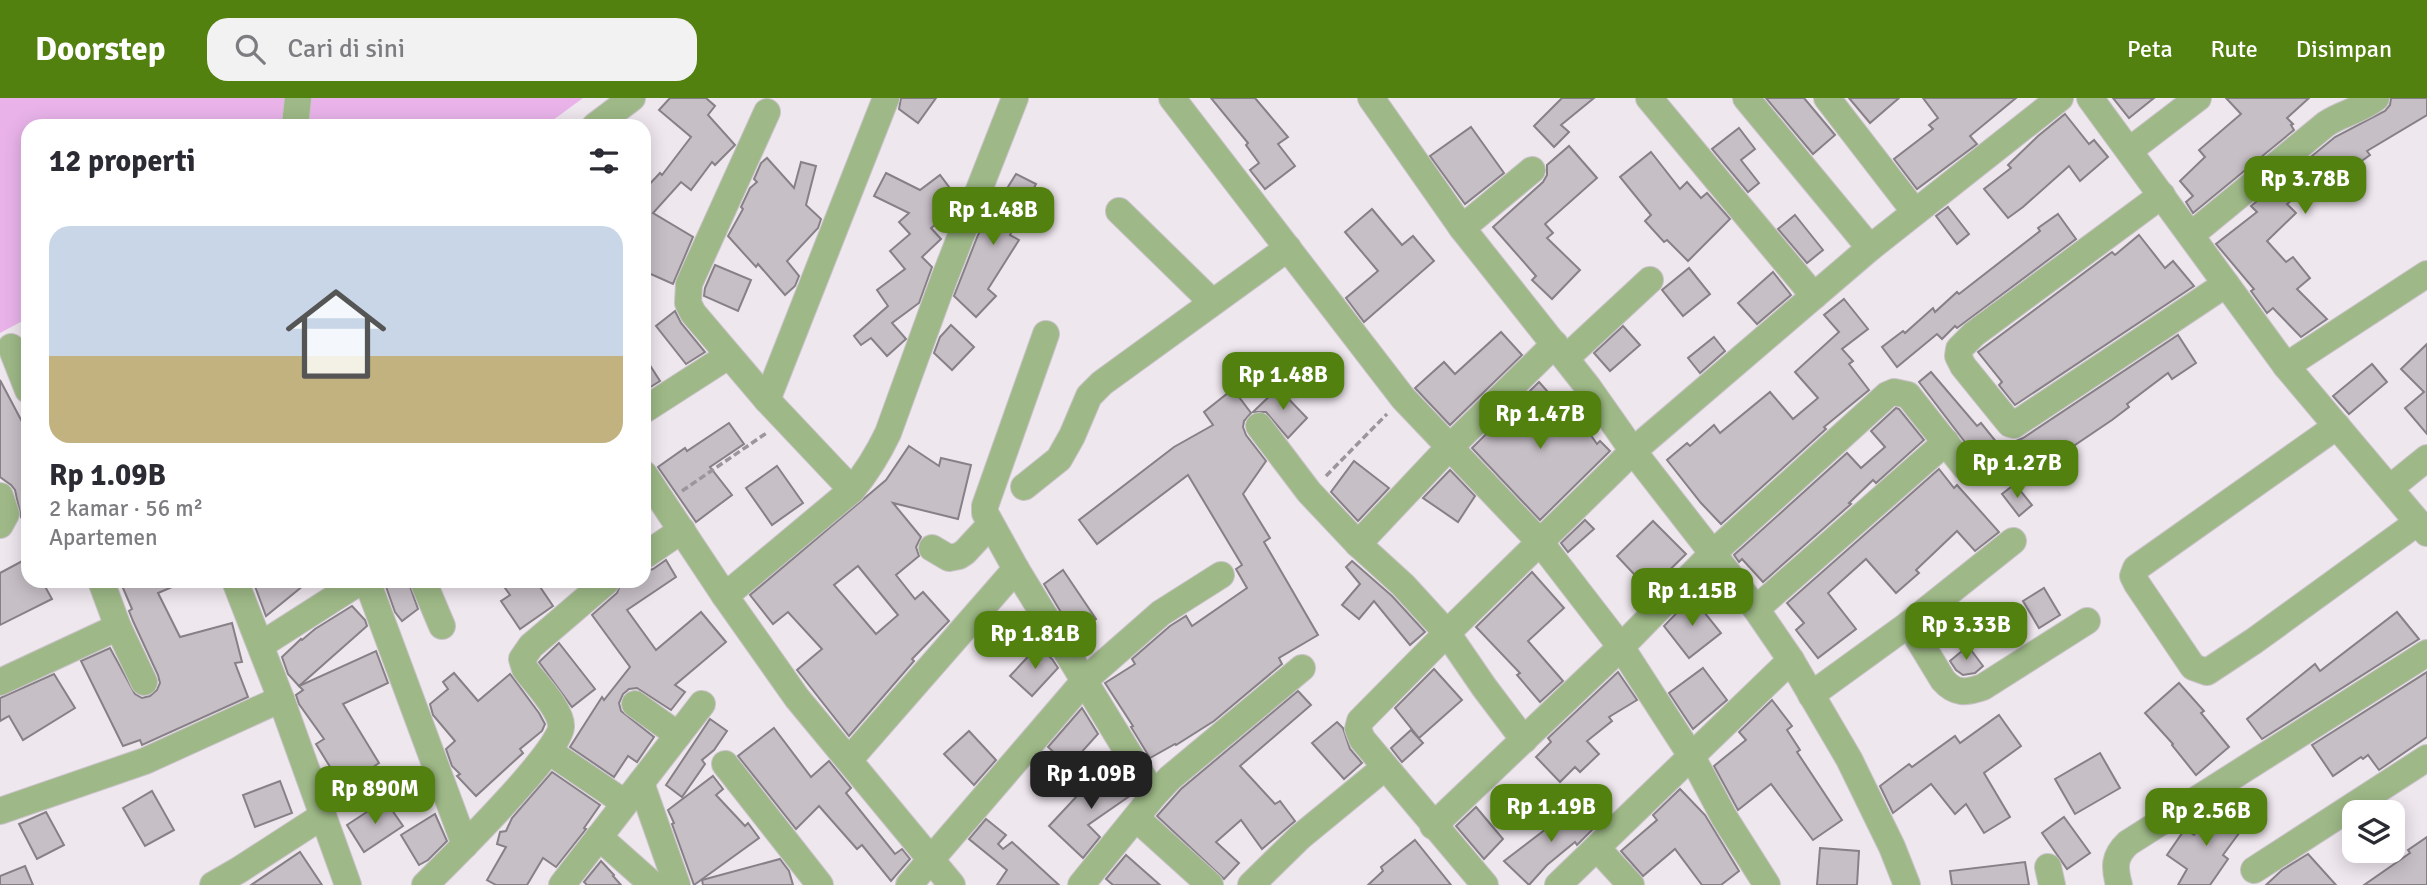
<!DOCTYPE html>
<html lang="id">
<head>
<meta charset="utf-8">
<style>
	:root { --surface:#fff; --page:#f2f2f3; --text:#2b2b33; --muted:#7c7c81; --accent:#53810f }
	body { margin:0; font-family:Signika,sans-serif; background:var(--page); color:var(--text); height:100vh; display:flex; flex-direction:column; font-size:26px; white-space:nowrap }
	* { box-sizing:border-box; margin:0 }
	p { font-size:23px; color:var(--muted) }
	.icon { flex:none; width:38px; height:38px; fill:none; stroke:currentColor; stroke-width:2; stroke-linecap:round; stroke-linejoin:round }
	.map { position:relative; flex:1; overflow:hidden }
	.sheet { position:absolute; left:21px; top:21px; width:630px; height:469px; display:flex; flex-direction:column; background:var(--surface); border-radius:21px; box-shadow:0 4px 18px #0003 }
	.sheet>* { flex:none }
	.tools { position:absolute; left:2342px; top:702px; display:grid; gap:14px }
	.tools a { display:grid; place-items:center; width:63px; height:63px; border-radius:14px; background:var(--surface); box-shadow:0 4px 18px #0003; font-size:35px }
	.price { position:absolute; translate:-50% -60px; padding:0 16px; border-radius:14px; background:var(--accent); color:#fff; font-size:23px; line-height:46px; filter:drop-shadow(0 2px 4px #0008) }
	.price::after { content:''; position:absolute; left:50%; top:42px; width:21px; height:16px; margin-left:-10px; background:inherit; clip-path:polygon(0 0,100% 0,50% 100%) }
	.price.selected { background:#222; color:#fff }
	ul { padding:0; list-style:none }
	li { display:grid; align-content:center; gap:14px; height:371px; padding:0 28px }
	li span { display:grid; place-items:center; height:217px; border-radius:21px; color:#555 }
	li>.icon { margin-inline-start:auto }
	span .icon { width:126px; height:126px; fill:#fffc; stroke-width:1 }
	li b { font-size:30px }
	h2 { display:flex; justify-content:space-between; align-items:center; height:84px; padding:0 28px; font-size:30px }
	header { display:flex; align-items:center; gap:42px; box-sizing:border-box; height:98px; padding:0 35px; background:var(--accent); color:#fff }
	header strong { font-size:33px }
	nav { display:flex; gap:38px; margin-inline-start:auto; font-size:24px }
	.search { width:490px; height:63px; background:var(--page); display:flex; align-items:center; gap:18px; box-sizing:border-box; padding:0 24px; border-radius:21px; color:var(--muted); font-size:26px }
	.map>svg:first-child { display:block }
</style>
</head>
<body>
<header>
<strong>Doorstep</strong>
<div class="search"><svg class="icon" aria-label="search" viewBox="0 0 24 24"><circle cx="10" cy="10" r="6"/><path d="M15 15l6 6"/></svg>Cari di sini</div>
<nav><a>Peta</a><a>Rute</a><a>Disimpan</a></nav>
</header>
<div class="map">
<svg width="2427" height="787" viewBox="0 0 2427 787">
	<rect width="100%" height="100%" fill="#eee7ee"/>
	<polygon fill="#e9b3ea" points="0,0 583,0 545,28 28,28 28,220 0,235"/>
	<g fill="#c6bfc6" stroke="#878087" stroke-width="2" fill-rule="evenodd">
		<polygon points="670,0 706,0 715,8 708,17 735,47 715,67 712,64 691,92 681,84 653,115 693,139 673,186 644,173 644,92 660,75 662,77 691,39 659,12"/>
		<polygon points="901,0 936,0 918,25 899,11"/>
		<polygon points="1211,0 1255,0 1288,39 1278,46 1295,68 1265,91 1250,72 1259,65 1246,47 1248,45"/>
		<polygon points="1562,0 1594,0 1561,27 1569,34 1554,49 1534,28"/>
		<polygon points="1766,0 1804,0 1835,37 1813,56"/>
		<polygon points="1849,0 1899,0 1870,25"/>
		<polygon points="1923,0 2016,0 1970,38 1977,46 1917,91 1894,61 1933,31 1929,27 1938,20"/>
		<polygon points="2113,0 2154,0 2129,20"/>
		<polygon points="2226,0 2309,0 2287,20 2293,26 2291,27 2294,32 2193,115 2186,104 2193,98 2180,83 2205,59 2199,52 2241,16"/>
		<polygon points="2391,0 2427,0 2427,17 2367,53 2370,57 2346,74 2340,64 2287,106 2296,115 2267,143 2286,164 2293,159 2310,180 2297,191 2327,221 2301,239 2273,210 2267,215 2251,193 2254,191 2216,146 2257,114 2251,108 2335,39 2385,13 2390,7"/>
		<polygon points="2065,16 2089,46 2094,42 2108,59 2080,83 2069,68 2023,109 2008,120 1984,91 2011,70 2008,67 2038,38"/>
		<polygon points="1471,29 1504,75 1465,106 1430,58"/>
		<polygon points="1739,30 1755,51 1741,62 1759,85 1748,94 1712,51"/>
		<polygon points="1569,48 1597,80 1545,126 1553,135 1547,140 1580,172 1552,201 1532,182 1536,178 1493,129 1543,84 1547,77 1547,67"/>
		<polygon points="1651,54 1680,91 1687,84 1701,100 1707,95 1730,121 1688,163 1667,142 1664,144 1645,123 1651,117 1620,79"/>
		<polygon points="767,60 794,90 801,64 816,68 806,107 821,121 818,130 787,163 799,178 795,188 785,197 758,166 756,169 728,138 743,111 741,109 750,90 757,84 754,81 761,65"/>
		<polygon points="886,75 920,92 940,77 958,101 954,112 931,130 941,141 922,159 932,169 919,205 892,225 906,241 887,258 871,240 861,247 854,238 888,208 877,192 905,171 890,153 910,136 899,124 909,115 874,98"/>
		<polygon points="1016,76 1036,86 1010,137 1019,142 988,191 996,198 976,219 954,198 978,137"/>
		<polygon points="1948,109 1969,136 1957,146 1936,118"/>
		<polygon points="1372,111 1402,147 1413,138 1434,163 1364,224 1346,200 1378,173 1345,134"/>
		<polygon points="2058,116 2076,141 1957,230 1955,228 1942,241 1937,236 1897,269 1882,249 1903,233 1905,235 1933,210 1935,214 1957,194 1959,196 2040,133 2038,130"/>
		<polygon points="1795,117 1823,152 1807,165 1778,131"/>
		<polygon points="2139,137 2165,170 2173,163 2194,188 2015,307 1999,287 2002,284 1978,254 2112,154 2115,157"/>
		<polygon points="715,167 751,182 738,213 704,198 705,190"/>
		<polygon points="1689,170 1710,196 1683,218 1662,192"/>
		<polygon points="1773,174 1791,197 1757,226 1738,205"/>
		<polygon points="1844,201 1868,231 1842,251 1853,263 1849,266 1869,292 1824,329 1826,331 1721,426 1701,405 1667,362 1687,345 1690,348 1714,327 1720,335 1770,294 1793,321 1818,300 1795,274 1839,234 1824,217"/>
		<polygon points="675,213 681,225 705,254 686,266 656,228"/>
		<polygon points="951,227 974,249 952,272 934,255 940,239"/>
		<polygon points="1623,228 1640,247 1610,273 1594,255"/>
		<polygon points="1501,234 1522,257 1450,327 1415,290 1444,264 1455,276"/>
		<polygon points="2178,237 2196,265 2172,281 2168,275 2127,306 2129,309 2112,322 2072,349 2070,345 2024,374 2007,347 2023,340"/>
		<polygon points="1714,239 1725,253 1700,275 1688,260"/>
		<polygon points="2427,246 2427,336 2405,310 2424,294 2401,271"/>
		<polygon points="644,258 660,283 644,293"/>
		<polygon points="2372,266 2387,284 2349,316 2333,298"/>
		<polygon points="1931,274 1977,328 1981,325 1998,346 1978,361 1919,284"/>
		<polygon points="0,282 28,335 28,432 21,419 15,392 11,387 0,379"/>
		<polygon points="1539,284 1574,323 1579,320 1597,346 1600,343 1610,353 1540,422 1472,350"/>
		<polygon points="1278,290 1307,320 1288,340 1266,314 1253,314"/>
		<polygon points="1233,291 1251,315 1244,323 1243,329 1246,337 1266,363 1243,396 1270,440 1264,444 1318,537 1279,560 1282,566 1214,623 1176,647 1175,646 1150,660 1131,629 1133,628 1105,585 1135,566 1132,561 1170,528 1186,518 1192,528 1247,490 1236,471 1242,467 1188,377 1097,446 1079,422 1174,349 1213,327 1204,314"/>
		<polygon points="1896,310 1899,311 1924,342 1876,385 1873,382 1849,405 1851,406 1763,484 1742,461 1739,464 1734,457 1847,355 1861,370 1885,349 1871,333"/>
		<polygon points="729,325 744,346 710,369 732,397 696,424 658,369 685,350 687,353"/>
		<path d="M909,348L939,368L941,360L971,367L958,421L893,405L921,439L916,449L919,458L896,477L915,501L923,494L949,523L912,561L914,563L849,638L797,572L822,551L788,514L773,526L750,497L886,382ZM858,468L898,517L876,536L834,487Z"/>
		<polygon points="1354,363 1389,390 1358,423 1331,394"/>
		<polygon points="777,368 803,405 772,427 746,390"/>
		<polygon points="1939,371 1954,390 1957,387 1999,434 1975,453 1957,433 1916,472 1919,475 1896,495 1866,461 1828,495 1856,531 1818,560 1796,532 1804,525 1787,505"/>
		<polygon points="1450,372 1475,398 1458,424 1423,400"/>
		<polygon points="2015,386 2032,407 2019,418 2002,396"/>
		<polygon points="1585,422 1594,431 1568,454 1561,445"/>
		<polygon points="1653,423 1686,456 1649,492 1617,458"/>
		<polygon points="28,460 28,483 42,483 52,501 0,527 0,475"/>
		<polygon points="666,462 676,479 627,512 656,552 701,514 726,544 675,587 685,594 671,612 637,590 629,591 623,596 619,605 621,613 654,639 637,664 628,658 614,679 570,649 602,599 604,602 630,569 592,517 617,495 622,483 644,483 644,474 653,471"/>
		<polygon points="1352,463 1392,498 1425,534 1410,547 1374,503 1359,521 1342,507 1360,486 1346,469"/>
		<polygon points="1063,472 1096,521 1074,536 1044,486"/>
		<polygon points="1532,474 1564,510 1528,543 1563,583 1540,604 1517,577 1520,575 1476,529"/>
		<polygon points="120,483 186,483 158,495 180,539 232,525 242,564 235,565 248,599 142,647 140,642 123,648 81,563 110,550 135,596 142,600 150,598 157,592 160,585 158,577 133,523 129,513 132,511"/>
		<polygon points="253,483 309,483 266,518"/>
		<polygon points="384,483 408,483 418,511 402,523 395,514"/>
		<polygon points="500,483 536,483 553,508 520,531 501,503 510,497"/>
		<polygon points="2044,490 2060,517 2039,530 2023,503"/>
		<polygon points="1692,499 1721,535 1689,560 1664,528"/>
		<polygon points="352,508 365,522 367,528 299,588 288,576 282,559 301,541 302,542 315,531"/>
		<polygon points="2397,514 2419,541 2262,641 2247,621 2315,566 2320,573"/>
		<polygon points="559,545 595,591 572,609 539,564"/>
		<polygon points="1038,548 1052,561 1058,570 1032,598 1010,578"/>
		<polygon points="1968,548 1983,568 1975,575 1963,577 1956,572 1950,563"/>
		<polygon points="376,553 388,585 343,606 379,665 343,690 316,646 324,641 299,606 296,597 303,592 299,588"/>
		<polygon points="1703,570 1727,602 1693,631 1669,595"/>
		<polygon points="1434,571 1462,602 1419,640 1395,610"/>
		<polygon points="1618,574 1637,602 1609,619 1612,623 1587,643 1599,656 1580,674 1575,669 1560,684 1536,659 1551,644 1548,640"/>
		<polygon points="2427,574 2427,639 2379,672 2368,657 2363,661 2361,659 2333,678 2312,647"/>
		<polygon points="454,575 478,603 510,576 539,615 545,626 542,633 520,651 523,655 476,698 457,678 460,676 452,668 446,651 455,643 433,617 430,606 448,591 443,584"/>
		<polygon points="54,576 75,610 23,642 9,618 0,623 0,600"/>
		<polygon points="2179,585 2204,613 2201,615 2229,649 2196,677 2172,647 2173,646 2145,615"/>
		<polygon points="1298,593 1311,607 1240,668 1275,706 1280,703 1295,723 1262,751 1241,722 1216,744 1239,765 1224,781 1157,718 1181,691"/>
		<polygon points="1772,602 1792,628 1787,632 1800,652 1797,654 1842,722 1813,742 1771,686 1738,712 1714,668 1746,642 1739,634"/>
		<polygon points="1082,610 1098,636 1069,668 1048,649"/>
		<polygon points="1999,617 2021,648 1984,675 2010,719 1984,735 1966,706 1955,716 1931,686 1893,715 1880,688 1909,666 1912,669 1955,638 1960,645"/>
		<polygon points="710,621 727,633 714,652 702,662 705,666 682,699 666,687"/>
		<polygon points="1337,624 1343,630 1350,651 1362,665 1344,681 1312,645"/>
		<polygon points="774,630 811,679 829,663 851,690 846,695 895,756 902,751 910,761 891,783 862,747 857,751 819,708 796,731 738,658"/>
		<polygon points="1411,632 1423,645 1402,664 1391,650"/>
		<polygon points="969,633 996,662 974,687 944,656"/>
		<polygon points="2100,655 2120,690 2075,716 2055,681"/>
		<polygon points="1119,669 1134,695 1088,727 1100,739 1083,760 1049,728 1077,698"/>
		<polygon points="552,674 600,707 584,730 586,731 556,769 543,760 527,787 496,787 487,782 506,749 497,746 500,734 506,733 512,720"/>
		<polygon points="713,678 723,691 716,697 745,728 748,725 759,740 694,787 672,726 674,725 668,712"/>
		<polygon points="280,683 292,715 255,729 243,697"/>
		<polygon points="1680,691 1705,717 1739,773 1721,787 1702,787 1675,751 1643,778 1621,753 1657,722 1653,717"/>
		<polygon points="152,693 174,732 145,748 123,710"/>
		<polygon points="385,702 403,728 364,754 347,727"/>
		<polygon points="1580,705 1597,727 1577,747 1575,744 1547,767 1529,787 1504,763"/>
		<polygon points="2218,707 2245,727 2223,757 2228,761 2210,787 2178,787 2187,771 2167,757 2185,731 2194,737"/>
		<polygon points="1476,709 1503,741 1484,761 1456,728"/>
		<polygon points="46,714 64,747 37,761 19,726"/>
		<polygon points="435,716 447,743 428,762 419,767 401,737"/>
		<polygon points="2064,719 2090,755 2067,771 2042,735"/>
		<polygon points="986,721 1006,737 998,746 1003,751 1012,744 1059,787 997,787 1007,772 969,741"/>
		<polygon points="2427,739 2427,787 2364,787 2410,755 2408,752"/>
		<polygon points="1415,742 1451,787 1368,787 1383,773 1381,769"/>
		<polygon points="1820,750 1859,753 1857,787 1817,787"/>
		<polygon points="300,754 322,787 251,787"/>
		<polygon points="2308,756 2336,787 2266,787 2282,772"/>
		<polygon points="1126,757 1160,787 1113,787 1106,781"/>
		<polygon points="780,761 789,773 793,787 703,787 702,782"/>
		<polygon points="601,763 614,777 613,778 621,787 587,787 584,784"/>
		<polygon points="2025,764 2029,787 1952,787 1950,773"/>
		<polygon points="25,768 33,787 0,787 0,778"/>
	</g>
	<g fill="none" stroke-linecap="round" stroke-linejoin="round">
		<defs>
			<g id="minor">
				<polyline points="1172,0 1403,300 1540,444 1621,549 1692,659 1724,719 1767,787"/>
				<polyline points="1371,0 1462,130 1588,289 1633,353 1756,511 1791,562 1849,661 1892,749 1907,787"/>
				<polyline points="1649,0 1814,198"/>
				<polyline points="1746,0 1870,150"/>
				<polyline points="1827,0 1915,114"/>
				<polyline points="2090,0 2286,268 2427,435"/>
				<polyline points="767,14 689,186 688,205 693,215 767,302 852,392"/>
				<polyline points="295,28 298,0"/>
				<polyline points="595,28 632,0"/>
				<polyline points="2130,52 2198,0"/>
				<polyline points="2162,97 1974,236 1959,251 1958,258 1963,268 2010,326 2014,327 2226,186"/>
				<polyline points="1119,113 1212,204"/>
				<polyline points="1462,130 1532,72"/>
				<path d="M2191,137L2326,26C2342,15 2360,13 2376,0"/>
				<polyline points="1046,236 985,408 985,415 1016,471 1154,697"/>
				<polyline points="11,249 28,292"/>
				<polyline points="1566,260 1650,182"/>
				<polyline points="2286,268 2427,176"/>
				<polyline points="767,302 886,0"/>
				<polyline points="644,312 728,258"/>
				<polyline points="1259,328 1309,394 1358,446 1403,487 1447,535 1484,589 1524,642"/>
				<polyline points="2337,328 2136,470 2133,478 2137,486 2193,569 2207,574 2254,543 2418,424"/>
				<polyline points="644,376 725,498 797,600 952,787"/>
				<polyline points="1024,389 1059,361 1072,338 1089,298 1102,285 1288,150"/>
				<polyline points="2390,390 2427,360"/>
				<polyline points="0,398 6,416 0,427"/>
				<polyline points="1358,446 1439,360 1555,246"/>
				<polyline points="932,450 949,460 959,458 965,454 990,427"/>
				<polyline points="644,458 682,432"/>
				<polyline points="101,483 118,529 144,584"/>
				<polyline points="235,483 281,601 348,787"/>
				<polyline points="367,483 465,747"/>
				<polyline points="423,483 442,528"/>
				<path d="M725,498L852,392C867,374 878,356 888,335L944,181L1015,0"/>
				<polyline points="1756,511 1946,344"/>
				<polyline points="1909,526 2013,443"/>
				<polyline points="261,547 361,483"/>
				<polyline points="0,584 118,529"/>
				<path d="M1811,597L1909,526L1943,582C1955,596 1966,595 1983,589L2087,523"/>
				<polyline points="635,606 678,637"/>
				<polyline points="550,654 625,705"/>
				<polyline points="849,662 1016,471"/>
				<polyline points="725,666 820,787"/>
				<polyline points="641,685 677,787"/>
				<polyline points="0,713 145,663 281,601"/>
				<polyline points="1136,720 1210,787"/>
				<polyline points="1433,728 1621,549 1713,455 1887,297 1894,294 1908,297 1965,369"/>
				<polyline points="599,739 653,787"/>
				<polyline points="1597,750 1631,787"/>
				<polyline points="2048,769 2052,787"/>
				<polyline points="2254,772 2427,660"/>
				<polyline points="213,787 239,772 321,719"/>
				<path d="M425,787C448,764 560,654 561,629C562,612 535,585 525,571L522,561L531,548L607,483"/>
				<polyline points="562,787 702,606"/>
				<polyline points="909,787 1087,580 1161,515 1221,477"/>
				<polyline points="1081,787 1154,697 1170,680 1302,570"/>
				<polyline points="1251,787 1300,739 1384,670"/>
				<polyline points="1485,787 1362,641 1358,631 1360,623 1447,535 1633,353 1870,150 2060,0"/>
				<polyline points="1558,787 1791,562"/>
				<path d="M2119,787C2114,769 2114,758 2128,745L2427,555"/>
			</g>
		</defs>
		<use href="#minor" stroke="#c9c2c9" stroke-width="28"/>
		<g stroke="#9b969c" stroke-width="3.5" stroke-dasharray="7 3.5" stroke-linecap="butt">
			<polyline points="1326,378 1387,316"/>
			<polyline points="682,393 768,334"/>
		</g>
		<use href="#minor" stroke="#9eb987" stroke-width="26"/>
	</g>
</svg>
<div class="tools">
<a><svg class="icon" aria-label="layers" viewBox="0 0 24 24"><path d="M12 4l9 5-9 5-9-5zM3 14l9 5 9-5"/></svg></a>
</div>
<b class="price" style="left:2305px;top:118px">Rp 3.78B</b>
<b class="price" style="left:993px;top:149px">Rp 1.48B</b>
<b class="price" style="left:1283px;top:314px">Rp 1.48B</b>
<b class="price" style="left:1540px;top:353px">Rp 1.47B</b>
<b class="price" style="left:2017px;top:402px">Rp 1.27B</b>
<b class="price" style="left:1692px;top:530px">Rp 1.15B</b>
<b class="price" style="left:1966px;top:564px">Rp 3.33B</b>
<b class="price" style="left:1035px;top:573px">Rp 1.81B</b>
<b class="price selected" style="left:1091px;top:713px">Rp 1.09B</b>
<b class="price" style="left:375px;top:728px">Rp 890M</b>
<b class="price" style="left:1551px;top:746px">Rp 1.19B</b>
<b class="price" style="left:2206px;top:750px">Rp 2.56B</b>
<section class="sheet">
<h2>12 properti<svg class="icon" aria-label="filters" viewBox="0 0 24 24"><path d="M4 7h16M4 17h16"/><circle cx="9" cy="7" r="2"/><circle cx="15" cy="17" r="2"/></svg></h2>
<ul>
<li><span style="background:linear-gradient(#c9d6e8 60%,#c2b280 0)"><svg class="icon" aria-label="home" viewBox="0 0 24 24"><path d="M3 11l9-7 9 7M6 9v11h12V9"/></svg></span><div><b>Rp 1.09B</b><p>2 kamar · 56 m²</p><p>Apartemen</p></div></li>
</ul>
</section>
</div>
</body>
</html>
